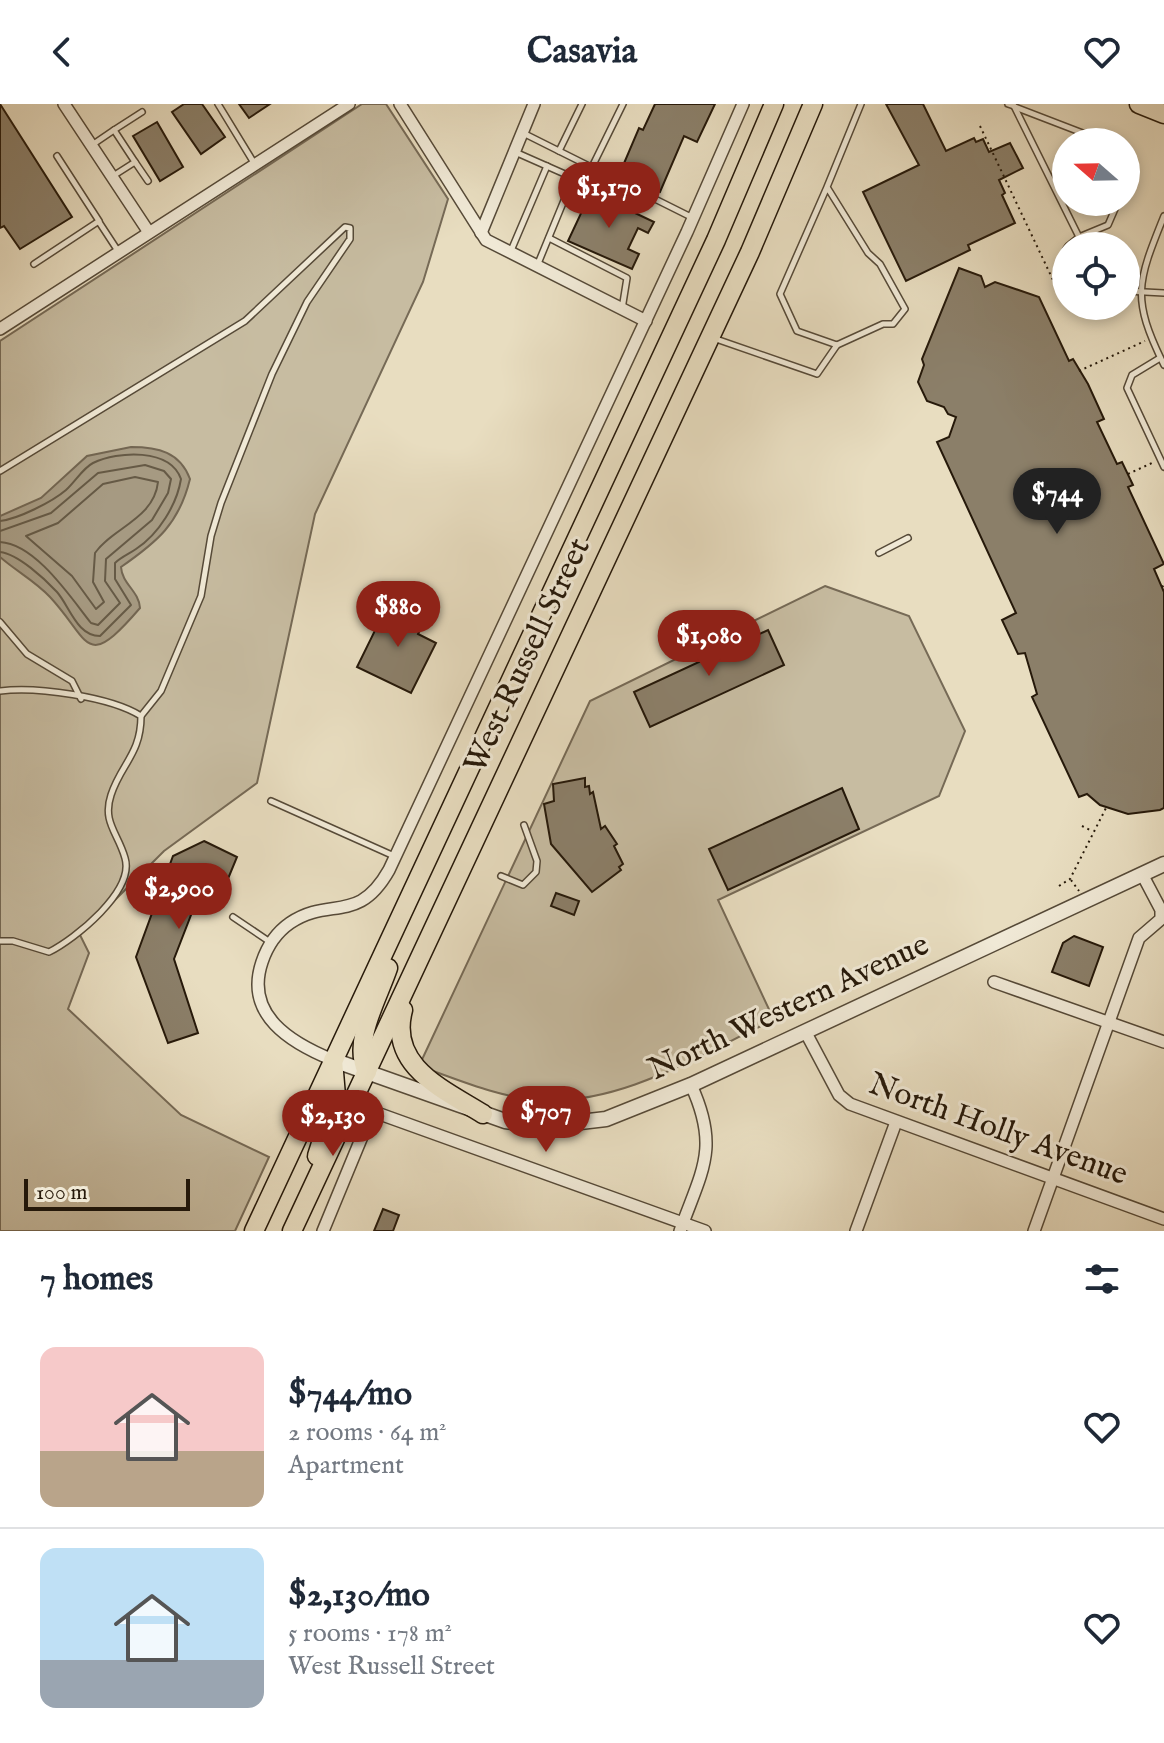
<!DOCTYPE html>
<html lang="en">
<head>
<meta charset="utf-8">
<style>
	:root { --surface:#fff; --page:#f2f2f3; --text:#1f2937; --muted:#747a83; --line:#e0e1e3; --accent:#8f2418 }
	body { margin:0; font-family:"IM FELL English",serif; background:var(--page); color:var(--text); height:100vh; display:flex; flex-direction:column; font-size:30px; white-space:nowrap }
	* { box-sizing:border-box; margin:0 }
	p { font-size:26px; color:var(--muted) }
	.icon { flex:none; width:44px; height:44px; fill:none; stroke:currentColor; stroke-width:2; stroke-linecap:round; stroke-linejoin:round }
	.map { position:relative; height:1127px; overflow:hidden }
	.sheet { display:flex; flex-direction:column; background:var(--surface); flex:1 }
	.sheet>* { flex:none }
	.needle { width:52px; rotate:290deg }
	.fabs { position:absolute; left:1052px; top:24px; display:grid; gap:16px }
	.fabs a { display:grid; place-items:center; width:88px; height:88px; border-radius:50%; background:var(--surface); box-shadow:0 4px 12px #0003; font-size:40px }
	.scale { position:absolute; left:24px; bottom:20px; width:166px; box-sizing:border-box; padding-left:8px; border:4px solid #26190a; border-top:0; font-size:22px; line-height:28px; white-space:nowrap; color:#26190a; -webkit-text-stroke:6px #f0e9d6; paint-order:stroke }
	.price { position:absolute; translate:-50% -68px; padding:0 18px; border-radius:28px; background:var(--accent); color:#fff; font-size:26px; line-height:52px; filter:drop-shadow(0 2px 4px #0008) }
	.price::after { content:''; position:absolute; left:50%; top:48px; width:24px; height:18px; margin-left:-12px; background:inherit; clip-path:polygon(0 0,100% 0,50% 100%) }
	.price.active { background:#222; color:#fff }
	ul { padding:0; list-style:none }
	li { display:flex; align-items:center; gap:24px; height:200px; padding:0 40px }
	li+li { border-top:2px solid var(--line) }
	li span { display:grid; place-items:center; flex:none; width:224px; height:160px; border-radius:16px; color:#555 }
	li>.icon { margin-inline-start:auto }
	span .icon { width:96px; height:96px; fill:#fffc; stroke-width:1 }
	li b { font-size:34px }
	h2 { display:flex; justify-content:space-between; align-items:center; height:96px; padding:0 40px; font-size:34px }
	header { display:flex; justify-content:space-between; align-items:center; height:104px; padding:0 40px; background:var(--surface); font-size:36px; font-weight:700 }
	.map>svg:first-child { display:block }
</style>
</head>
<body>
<header><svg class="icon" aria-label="back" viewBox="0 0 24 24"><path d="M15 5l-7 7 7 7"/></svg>Casavia<svg class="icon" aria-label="heart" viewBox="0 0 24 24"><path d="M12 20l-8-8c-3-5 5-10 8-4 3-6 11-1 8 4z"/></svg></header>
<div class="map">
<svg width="1164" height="1127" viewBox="0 0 1164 1127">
	<rect width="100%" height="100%" fill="#e8ddc0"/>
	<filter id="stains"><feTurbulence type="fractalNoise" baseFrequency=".0025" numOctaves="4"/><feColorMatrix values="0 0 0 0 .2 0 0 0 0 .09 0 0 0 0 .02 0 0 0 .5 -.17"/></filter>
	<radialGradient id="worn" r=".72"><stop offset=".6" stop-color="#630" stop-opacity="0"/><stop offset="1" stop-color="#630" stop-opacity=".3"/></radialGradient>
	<g fill="#c7bca1" stroke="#766a56" stroke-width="2">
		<polygon points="362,0 386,0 448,95 423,178 315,410 257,679 164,747 80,831 89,849 68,905 181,1011 269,1053 235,1127 0,1127 0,237"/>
		<path d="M825,482L909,512L965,627L939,692L718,796L774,916C700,950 621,1002 538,996C497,993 457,975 419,962L590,597Z"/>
	</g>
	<path fill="#a69a82" stroke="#736652" stroke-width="2" d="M131,343C158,343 180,348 190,375C179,420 157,438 121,463C122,480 139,487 140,504C84,569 91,537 50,493C35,477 16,467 0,453V412L41,394L87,352Z"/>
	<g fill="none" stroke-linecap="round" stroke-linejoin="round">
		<g stroke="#665a46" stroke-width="2">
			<path d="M135,373L158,378C154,415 112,424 95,449L93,478L104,498L96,505L72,472L26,432L58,419L103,380Z"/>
			<path d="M0,417C18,415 52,398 66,386C75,378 83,364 93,359C118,347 170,344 181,375C177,400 159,430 136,445C129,450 121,453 115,459V475L131,501L100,532C77,532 70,503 57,488C45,475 18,450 0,448"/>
			<path d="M0,427L51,409L98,369L145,361L164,367L171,375L168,389L152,416L106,455L105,477L120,499L98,521L91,519C71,494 36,440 0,438"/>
		</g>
	</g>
	<g fill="#8b7f69" stroke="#26190a" stroke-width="2">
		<polygon points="0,0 72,113 20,145 4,122 0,124"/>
		<polygon points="184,0 202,0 225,33 201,50 172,8"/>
		<polygon points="239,0 270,0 249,14"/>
		<polygon points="655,0 715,0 697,38 684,32 660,88 619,71 639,24 643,26"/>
		<polygon points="886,0 923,0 946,47 974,34 976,38 983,35 989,48 1010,39 1023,64 999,76 1005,89 1002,91 1015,119 968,141 970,146 906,177 863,88 919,61"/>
		<polygon points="157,18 183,63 160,77 133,32"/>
		<polygon points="591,88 654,118 648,129 638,124 628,145 639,150 632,165 568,137"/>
		<polygon points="959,164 981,172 985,183 995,178 1039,193 1069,257 1073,255 1088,280 1104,315 1097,318 1117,360 1122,358 1133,381 1128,383 1164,460 1154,465 1164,488 1164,704 1160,706 1128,710 1100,701 1087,690 1079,693 1032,593 1037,590 1025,549 1018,550 1002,516 1016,509 937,338 949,333 956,313 948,310 944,303 927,297 918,278 924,261 922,255"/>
		<polygon points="389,498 425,516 418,530 436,539 411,589 357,563"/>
		<polygon points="768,526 784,561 650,623 634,588"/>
		<polygon points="585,674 585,683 589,682 590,690 593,688 601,725 605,722 617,740 614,742 623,760 619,763 621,766 592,788 551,740 544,700 554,697 553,680"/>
		<polygon points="842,684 859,725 728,786 709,745"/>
		<polygon points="204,737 237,753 218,799 198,793 174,855 198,929 168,939 136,853 173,752"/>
		<polygon points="556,789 579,797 574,811 551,802"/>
		<polygon points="1074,832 1103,843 1089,882 1052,868 1063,839"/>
		<polygon points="383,1105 399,1111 393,1127 374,1127"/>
	</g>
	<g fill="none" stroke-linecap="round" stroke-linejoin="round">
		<defs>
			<g id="service">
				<polyline points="218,0 254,59"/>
				<polyline points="1008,0 1014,2 1079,133 1068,142"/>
				<polyline points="1015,3 1106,38"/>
				<polyline points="523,29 693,114"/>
				<polyline points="92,41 114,26"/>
				<polyline points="559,47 582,0"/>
				<polyline points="515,48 567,71 572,77 537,162"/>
				<polyline points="135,58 148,77"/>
				<polyline points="592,63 623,0"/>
				<polyline points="113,72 135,58 114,26 142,8"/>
				<polyline points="827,83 780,190 797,227 837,241 883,220 893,220 905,205 880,160 868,149 827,83 861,0"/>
				<path d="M1164,112C1137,179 1131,194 1164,261"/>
				<polyline points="99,118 118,147"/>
				<polyline points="1079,133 1108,121 1118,98"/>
				<polyline points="549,134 627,174 622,205"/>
				<polyline points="1066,145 1063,151 1066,170"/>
				<polyline points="510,149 547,62"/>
				<polyline points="34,160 99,117 57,52"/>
				<polyline points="1126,187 1164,189"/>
				<polyline points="716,235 817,270 837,241"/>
				<polyline points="1160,254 1132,271 1127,284 1164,363"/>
				<polyline points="0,367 245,217 345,123 350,124 350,135 307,198 272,270 221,399 211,432 201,492 161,587 141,612"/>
				<polyline points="879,449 908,434"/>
				<polyline points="0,518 27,550 72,577 81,595"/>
				<path d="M0,587C36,582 111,593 141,612C141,650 121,660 111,691C102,718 118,729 125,754C135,787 75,835 49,848L13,837H0"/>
				<polyline points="271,697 394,752"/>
				<polyline points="501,772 523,781 536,768 537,757 524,721"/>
				<polyline points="233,813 270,838"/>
			</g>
			<g id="minor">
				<polyline points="64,0 148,127"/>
				<polyline points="400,0 486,136 646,217"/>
				<polyline points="481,129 534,0"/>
				<polyline points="0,225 349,0"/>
				<polyline points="994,878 1164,938"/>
				<polyline points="805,927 839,991 850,1000 1164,1115"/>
				<path d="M333,956C291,939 244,911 262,858C267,843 277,828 290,819C330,792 358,821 389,766L687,128L743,0"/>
				<polyline points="323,1127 368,1018 377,1009 705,1127"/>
				<path d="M680,1127C702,1066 720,1044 691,981"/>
				<polyline points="856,1127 896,1018"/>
				<polyline points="1034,1127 1139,834 1161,815 1161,806 1142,770"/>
			</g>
			<polyline id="tertiary" points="333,956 505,1017 546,1022 606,1015 691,981 1164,760"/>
			<polyline id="primary" points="1139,0 1164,10"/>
			<g id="trunk">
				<path d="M403,906C388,962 443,985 483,1010"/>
				<path d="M367,968C352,937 378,894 388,864"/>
				<polyline points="317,1052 336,992 333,956"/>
				<polyline points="254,1127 716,136 774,0"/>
				<polyline points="292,1127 750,148 813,0"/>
			</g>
		</defs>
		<use href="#service" stroke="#564a38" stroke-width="8"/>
		<use href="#minor" stroke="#564a38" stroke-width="14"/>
		<use href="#tertiary" stroke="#564a38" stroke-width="17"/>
		<use href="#primary" stroke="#26190a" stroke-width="21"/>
		<use href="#trunk" stroke="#26190a" stroke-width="21"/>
		<g stroke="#26190a" stroke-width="2" stroke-dasharray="2 4" stroke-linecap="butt">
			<polyline points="980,22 1053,176"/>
			<polyline points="1079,267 1145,237"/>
			<polyline points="1128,370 1152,359"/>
			<polyline points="1162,483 1164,481"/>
			<polyline points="1082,722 1092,727"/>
			<polyline points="1071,776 1079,787"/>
			<polyline points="1059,782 1070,775 1106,704"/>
		</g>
		<use href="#service" stroke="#f0e9d6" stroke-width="5"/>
		<use href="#minor" stroke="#f0e9d6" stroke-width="11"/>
		<use href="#tertiary" stroke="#f0e9d6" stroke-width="14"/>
		<use href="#primary" stroke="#e8ddc0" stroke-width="18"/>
		<use href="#trunk" stroke="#e8ddc0" stroke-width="18"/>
	</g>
	<g text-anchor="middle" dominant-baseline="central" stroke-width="6" stroke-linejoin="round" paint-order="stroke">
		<g font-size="32" fill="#26190a" stroke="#f0e9d6">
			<text transform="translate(528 552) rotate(-65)">West Russell Street</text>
			<text transform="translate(789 904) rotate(-25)">North Western Avenue</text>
			<text transform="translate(998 1026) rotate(20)">North Holly Avenue</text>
		</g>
	</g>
	<rect width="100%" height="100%" filter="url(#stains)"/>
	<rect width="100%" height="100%" fill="url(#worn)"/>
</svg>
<div class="fabs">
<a><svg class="needle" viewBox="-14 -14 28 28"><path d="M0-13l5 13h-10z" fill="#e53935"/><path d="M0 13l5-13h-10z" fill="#747a83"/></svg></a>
<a><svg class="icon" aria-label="locate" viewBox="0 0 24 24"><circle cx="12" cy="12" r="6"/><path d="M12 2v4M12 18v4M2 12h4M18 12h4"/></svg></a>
</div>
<div class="scale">100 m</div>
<b class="price" style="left:609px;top:126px">$1,170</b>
<b class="price active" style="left:1057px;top:432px">$744</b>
<b class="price" style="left:398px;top:545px">$880</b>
<b class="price" style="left:709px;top:574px">$1,080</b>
<b class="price" style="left:179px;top:827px">$2,900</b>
<b class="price" style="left:546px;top:1050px">$707</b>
<b class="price" style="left:333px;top:1054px">$2,130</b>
</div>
<section class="sheet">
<h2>7 homes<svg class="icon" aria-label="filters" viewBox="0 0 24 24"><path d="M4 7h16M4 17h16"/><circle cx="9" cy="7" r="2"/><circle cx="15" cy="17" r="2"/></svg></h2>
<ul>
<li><span style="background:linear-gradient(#f6c9c9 65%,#b9a48a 0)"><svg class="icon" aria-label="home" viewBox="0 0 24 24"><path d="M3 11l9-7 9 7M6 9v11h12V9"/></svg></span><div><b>$744/mo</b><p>2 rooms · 64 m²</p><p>Apartment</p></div><svg class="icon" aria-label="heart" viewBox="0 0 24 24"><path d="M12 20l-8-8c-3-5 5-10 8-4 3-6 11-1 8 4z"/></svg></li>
<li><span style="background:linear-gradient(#bfe0f5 70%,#9aa5b1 0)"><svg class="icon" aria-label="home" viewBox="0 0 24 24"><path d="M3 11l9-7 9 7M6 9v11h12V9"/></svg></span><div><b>$2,130/mo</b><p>5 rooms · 178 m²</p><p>West Russell Street</p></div><svg class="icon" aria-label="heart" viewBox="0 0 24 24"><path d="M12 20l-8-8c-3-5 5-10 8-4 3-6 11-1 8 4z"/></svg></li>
</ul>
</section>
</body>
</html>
